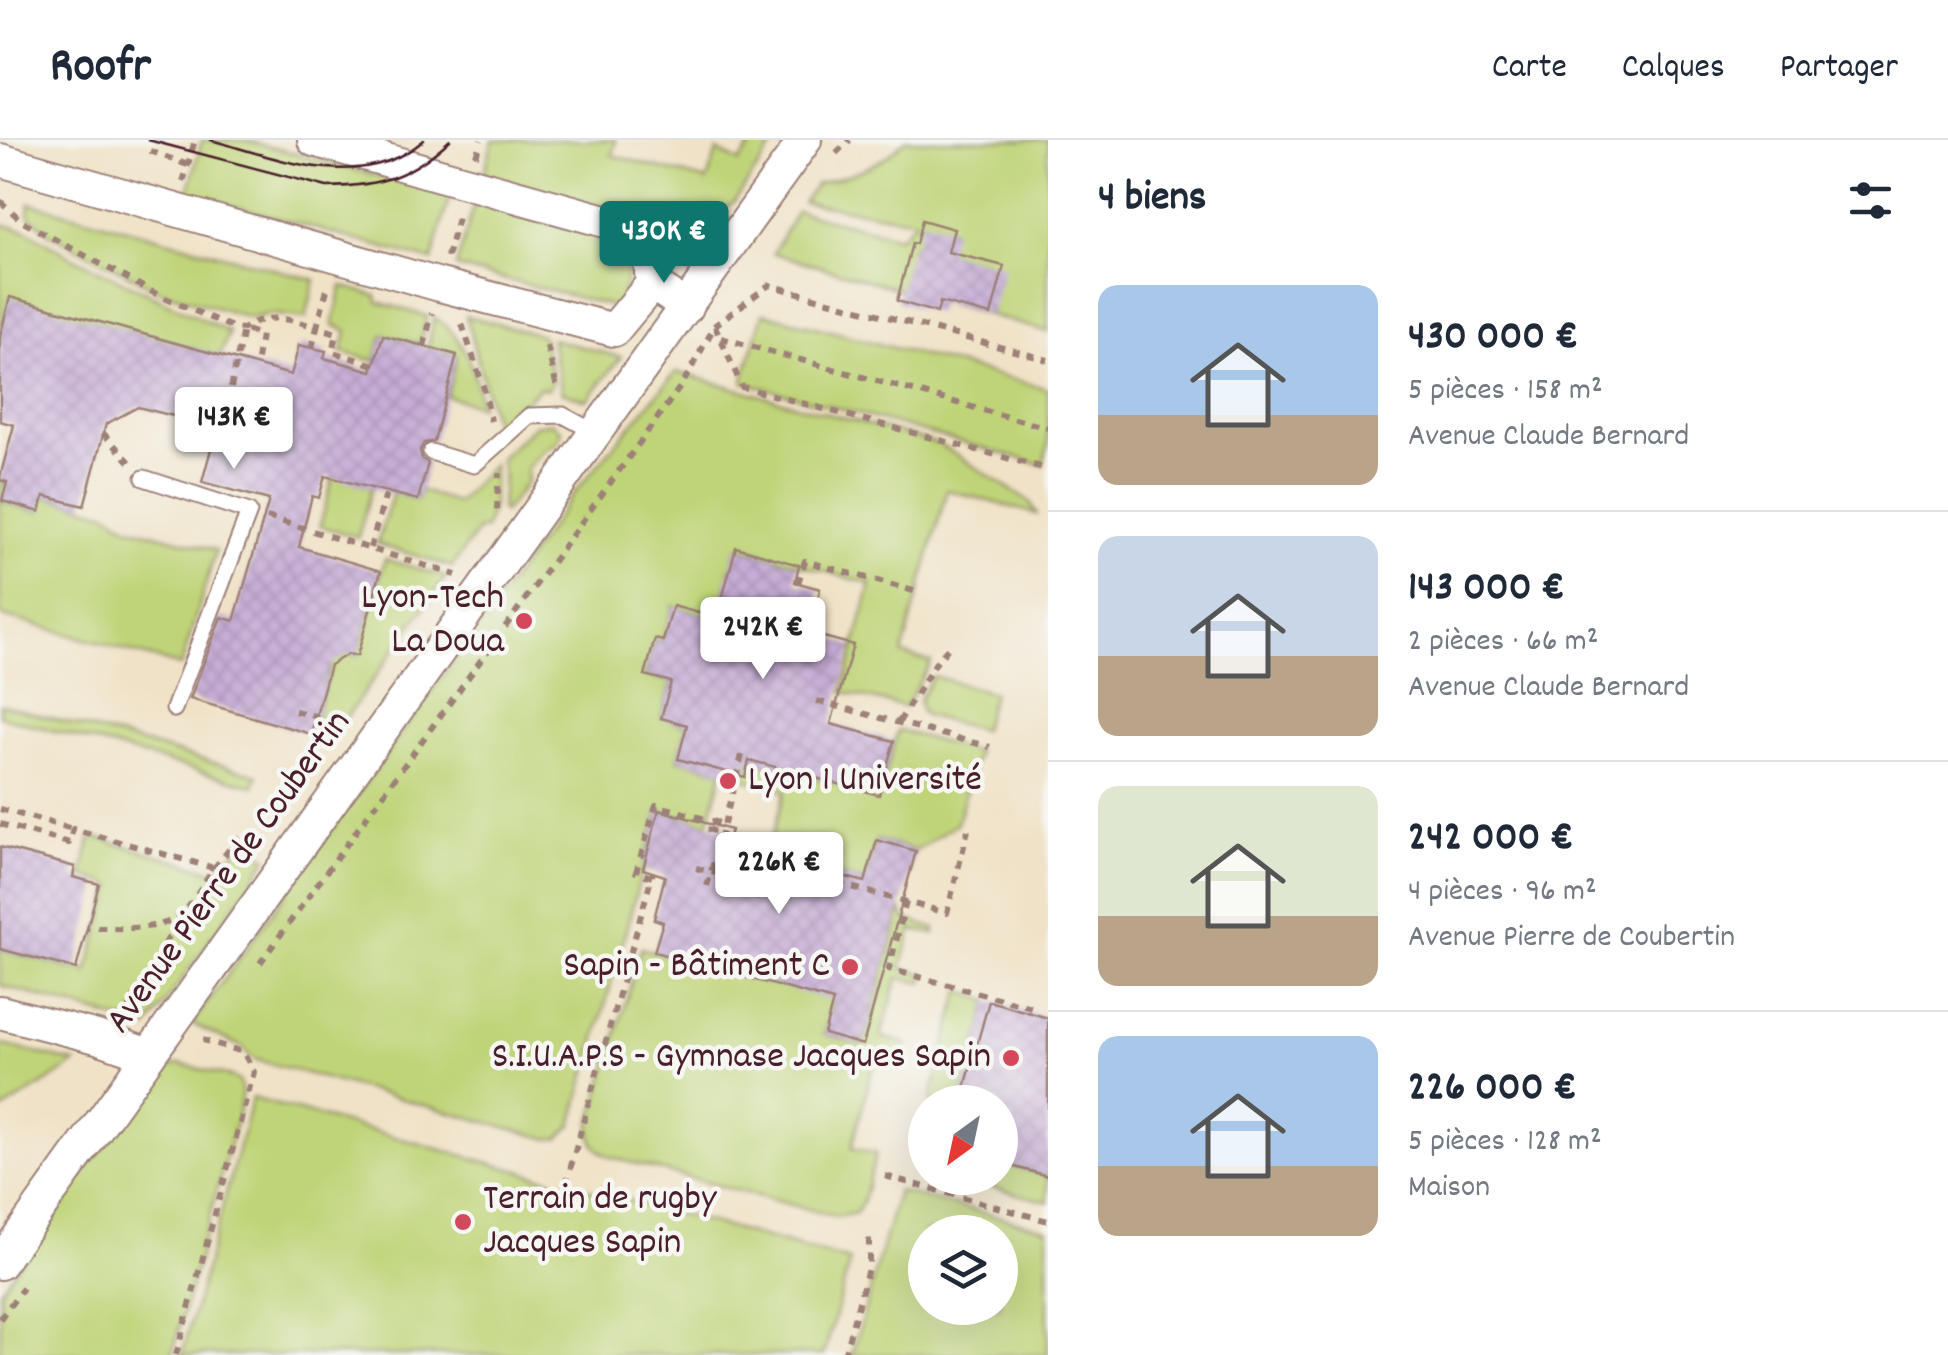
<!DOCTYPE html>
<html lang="fr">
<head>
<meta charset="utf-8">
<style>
	:root { --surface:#fff; --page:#f6f6f7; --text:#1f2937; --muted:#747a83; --line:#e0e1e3; --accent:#0f766e }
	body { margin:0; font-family:Dekko,sans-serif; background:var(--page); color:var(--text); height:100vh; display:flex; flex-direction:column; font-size:38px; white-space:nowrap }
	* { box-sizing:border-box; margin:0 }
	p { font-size:32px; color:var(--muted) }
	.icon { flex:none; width:55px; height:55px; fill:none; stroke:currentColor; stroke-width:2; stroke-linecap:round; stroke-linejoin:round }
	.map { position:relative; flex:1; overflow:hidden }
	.side { display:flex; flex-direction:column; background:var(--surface); width:900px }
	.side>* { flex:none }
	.needle { width:65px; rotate:213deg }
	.tools { position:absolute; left:908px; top:945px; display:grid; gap:20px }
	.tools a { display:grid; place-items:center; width:110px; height:110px; border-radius:50%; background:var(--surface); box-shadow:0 10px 40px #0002; font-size:50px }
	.price { position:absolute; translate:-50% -85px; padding:0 22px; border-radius:10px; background:#fff; color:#222; font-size:32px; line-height:65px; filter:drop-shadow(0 2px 5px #0008) }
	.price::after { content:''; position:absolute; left:50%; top:60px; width:30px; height:22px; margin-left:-15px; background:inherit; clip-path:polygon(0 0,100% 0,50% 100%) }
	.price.active { background:var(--accent); color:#fff }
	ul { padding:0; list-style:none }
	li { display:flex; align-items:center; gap:30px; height:250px; padding:0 50px }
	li+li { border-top:2px solid var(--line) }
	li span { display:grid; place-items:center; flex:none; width:280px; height:200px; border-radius:20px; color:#555 }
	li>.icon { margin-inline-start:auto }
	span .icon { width:120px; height:120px; fill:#fffc; stroke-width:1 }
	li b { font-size:42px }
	h2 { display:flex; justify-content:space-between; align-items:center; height:120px; padding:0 50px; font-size:42px }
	header { display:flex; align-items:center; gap:60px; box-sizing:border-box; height:140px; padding:0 50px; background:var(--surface); border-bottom:2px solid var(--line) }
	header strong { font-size:48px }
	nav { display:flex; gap:55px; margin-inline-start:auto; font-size:35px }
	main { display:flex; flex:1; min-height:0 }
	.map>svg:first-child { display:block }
</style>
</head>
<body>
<header>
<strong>Roofr</strong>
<nav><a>Carte</a><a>Calques</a><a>Partager</a></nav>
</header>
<main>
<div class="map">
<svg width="1048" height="1215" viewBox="0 0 1048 1215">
	<defs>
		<pattern id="building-cross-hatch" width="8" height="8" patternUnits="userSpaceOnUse" patternTransform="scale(2.5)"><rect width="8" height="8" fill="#c7add6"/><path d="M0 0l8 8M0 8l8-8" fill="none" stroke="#ac94b8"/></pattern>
	</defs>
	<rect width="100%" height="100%" fill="#f6f6f2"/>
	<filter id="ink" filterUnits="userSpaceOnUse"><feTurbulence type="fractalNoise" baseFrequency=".01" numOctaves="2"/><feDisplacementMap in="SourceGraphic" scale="20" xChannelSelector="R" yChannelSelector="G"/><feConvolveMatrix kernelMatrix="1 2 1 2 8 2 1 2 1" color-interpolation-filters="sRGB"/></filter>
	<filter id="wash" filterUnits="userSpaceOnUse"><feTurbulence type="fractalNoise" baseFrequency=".0048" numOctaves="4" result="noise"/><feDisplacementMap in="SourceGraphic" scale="40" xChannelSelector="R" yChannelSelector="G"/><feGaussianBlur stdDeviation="2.25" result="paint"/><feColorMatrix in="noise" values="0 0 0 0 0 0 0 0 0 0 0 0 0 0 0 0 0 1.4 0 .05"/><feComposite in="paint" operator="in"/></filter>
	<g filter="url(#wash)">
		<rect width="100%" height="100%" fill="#f0e2c6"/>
		<g fill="#bfd478" stroke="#847a52" stroke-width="2.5" fill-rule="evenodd">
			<polygon points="202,0 245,0 450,55 432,121 188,53"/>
			<polygon points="493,0 616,0 612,15 707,41 717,11 739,22 756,0 777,0 734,62 717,75 703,95 484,34"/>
			<path d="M905,0H1048V192L773,113L797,71L899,97L916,80L803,62L816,44C848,36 882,26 905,0Z"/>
			<polygon points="475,62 635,105 619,168 456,127"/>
			<polygon points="30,63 315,140 306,178 270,174 251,178 161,151 50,94 28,74"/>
			<polygon points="0,84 26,90 72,117 229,192 220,216 10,158 0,196"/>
			<polygon points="342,146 377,156 378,162 427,176 420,204 383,195 375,221 342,212 347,191 333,185"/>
			<polygon points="763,173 1048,249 1048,306 1043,325 743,242"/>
			<polygon points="466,176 542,195 553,242 548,249 539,248 499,285 494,281"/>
			<path d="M434,178C465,195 476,233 480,266L447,256L457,215L428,207Z"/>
			<polygon points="551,199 621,217 587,260 562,252"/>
			<polygon points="676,232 939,304 1030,362 1037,374 947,350 902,514 931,522 905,567 843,552 871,444 737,407 717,478 673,466 663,501 655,500 645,535 671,542 661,577 687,585 678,619 723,631 708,684 659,670 572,985 559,998 549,999 253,919 242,907 192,884 575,352"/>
			<polygon points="552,282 562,292 556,304 543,310 527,329 527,342 504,372 501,370 503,336 500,318 535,285"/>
			<polygon points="340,311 375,335 358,397 320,386"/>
			<polygon points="493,324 493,365 485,389 478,390 452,427 377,404 393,353 417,360 420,350 457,363"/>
			<polygon points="0,340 7,342 3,362 39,372 44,356 108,373 129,387 216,410 181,526 0,475"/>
			<polygon points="385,419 446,437 333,596 312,590 335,510 357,516"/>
			<polygon points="933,536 993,553 982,590 927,576 921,572 919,560"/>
			<polygon points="0,564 258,635 254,646 0,576"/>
			<polygon points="898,590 977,612 957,683 916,711 877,700 865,742 766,716 785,651 744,639 750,617 755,622 879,655"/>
			<polygon points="91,696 217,732 244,702 268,718 148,888 0,845 0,810 87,832 113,746 82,735"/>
			<path d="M901,770L906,779L935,789V794L912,790L901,828L925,834L923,843L898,838L881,897L906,903L900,928L874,922L852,1008L876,1014L862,1064L856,1073L837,1077L610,1017C594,1009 590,1001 591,984L641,808L769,844L777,818L833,861L824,894L863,905Z"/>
			<polygon points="960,851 989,861 961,962 930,962"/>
			<polygon points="0,904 76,923 0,972"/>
			<polygon points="180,924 232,937 239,941 242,952 239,970 172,1215 0,1215 0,1150 154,936 166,928"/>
			<polygon points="252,958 850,1121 824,1215 182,1215"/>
			<polygon points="1000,1023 1048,1036 1048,1062 957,1038 1000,1038"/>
			<path d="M898,1051L1048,1089V1215H852ZM1000,1092V1168H925V1092Z"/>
		</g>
		<g id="blocks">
			<g fill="url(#building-cross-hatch)">
				<polygon points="922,80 954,89 948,112 1004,126 991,175 940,162 937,173 897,161 912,103 916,104"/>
				<polygon points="10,157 291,235 299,205 326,211 324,218 372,231 383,195 457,215 434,301 424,303 420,310 422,319 428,323 418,360 325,336 319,358 312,356 299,407 381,431 357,516 348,514 330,525 311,594 190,559 221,477 234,481 269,360 202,342 217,287 138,267 106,284 84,366 44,356 40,372 2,361 7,342 0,340 0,337 14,285 0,281 0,196"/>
				<polygon points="736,407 799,425 795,442 820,449 809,493 853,505 831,584 894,601 879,655 749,620 745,637 678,619 687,585 661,578 671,542 645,535 655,499 663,501 673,466 717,478"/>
				<polygon points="659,670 731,690 726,706 865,742 877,700 916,711 863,905 824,894 833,861 654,812 663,782 654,779 665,736 643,729"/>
				<polygon points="0,707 75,727 73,737 99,744 76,829 0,809"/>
				<polygon points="989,861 1048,878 1048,1036 1000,1023 1000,962 961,962"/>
			</g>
		</g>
	</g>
	<g filter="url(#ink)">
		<use href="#blocks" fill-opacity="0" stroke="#9d8078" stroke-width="2.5"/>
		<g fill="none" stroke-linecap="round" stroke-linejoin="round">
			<defs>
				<g id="lane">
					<polyline points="431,312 474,325 529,276 563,275 596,293"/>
					<polyline points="144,338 249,372 174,569"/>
				</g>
				<g id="street">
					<polyline points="314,0 648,93 652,144"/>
					<polyline points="0,20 440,145 614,190 652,144 687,167"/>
					<polyline points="0,872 97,897 149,915"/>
					<polyline points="0,1123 805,0"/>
				</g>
			</defs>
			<use href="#lane" stroke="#9d8078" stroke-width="19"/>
			<use href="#street" stroke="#9d8078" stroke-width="36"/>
			<g stroke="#9d8078" stroke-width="6" stroke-dasharray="8 8" stroke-linecap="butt">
				<polyline points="150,11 188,25"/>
				<polyline points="836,13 850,0"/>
				<polyline points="476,16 481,0"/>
				<polyline points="183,42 195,0"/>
				<path d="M0,61L23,82L158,155L234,188L243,189C267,171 290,180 317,187L328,146"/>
				<polyline points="447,117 460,71"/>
				<polyline points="462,184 484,249 491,281"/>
				<polyline points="714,186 769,145 1048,220"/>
				<polyline points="715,186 742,247 1048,329"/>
				<polyline points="721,198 1048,288"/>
				<polyline points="424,206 432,173"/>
				<polyline points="547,206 558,252"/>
				<polyline points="312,208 317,187 337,193 333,212 374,225"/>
				<polyline points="231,248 243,189 261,195 256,226"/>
				<polyline points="103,293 130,322"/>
				<polyline points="497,370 499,333"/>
				<polyline points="267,377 456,435"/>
				<polyline points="370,408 387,351"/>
				<polyline points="798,443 805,421 921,453"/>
				<polyline points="817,561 990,607"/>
				<polyline points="295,571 349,585"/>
				<polyline points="899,582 935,524 949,507"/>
				<polyline points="742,615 717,711 947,773 968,690"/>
				<polyline points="0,669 73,689"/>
				<path d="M0,684L69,703L73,689L214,728C205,741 193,764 182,774C161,793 113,787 87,788"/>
				<polyline points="707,689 721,693"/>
				<polyline points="214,728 240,696 259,708"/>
				<polyline points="696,728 759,744 756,760"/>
				<polyline points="652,737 636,732 656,665 723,684"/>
				<polyline points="707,746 717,711"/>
				<polyline points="906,762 889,829 1031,867"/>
				<polyline points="260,823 683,243 712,191"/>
				<polyline points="125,873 181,776"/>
				<polyline points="885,1036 1048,1081"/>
				<polyline points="566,1044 653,732"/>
				<polyline points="0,1179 23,1148"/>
				<polyline points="176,1215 254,932 243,912 203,900"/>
				<polyline points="844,1215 869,1125 869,1094"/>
			</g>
			<use href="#lane" stroke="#fff" stroke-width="15"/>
			<use href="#street" stroke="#fff" stroke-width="32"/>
			<g stroke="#4a1f2b" stroke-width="2.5">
				<path d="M148,0L327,47C381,46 410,37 450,0"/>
				<path d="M211,0C280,19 361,54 424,0"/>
			</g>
		</g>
	</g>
	<g fill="#d1495b" stroke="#f6f6f2" stroke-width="4">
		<circle cx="524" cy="481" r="10"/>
		<circle cx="728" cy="641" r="10"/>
		<circle cx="850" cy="827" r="10"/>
		<circle cx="1011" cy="918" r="10"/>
		<circle cx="463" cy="1082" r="10"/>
	</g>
	<g text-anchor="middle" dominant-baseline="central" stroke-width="9" stroke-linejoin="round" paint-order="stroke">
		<g font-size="38" fill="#4a1f2b" stroke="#f6f6f2" text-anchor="end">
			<text x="504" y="459">Lyon-Tech<tspan x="504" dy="44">La Doua</tspan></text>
			<text x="748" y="641" text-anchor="start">Lyon 1 Université</text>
			<text x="830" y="827">Sapin - Bâtiment C</text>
			<text x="991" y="918">S.I.U.A.P.S - Gymnase Jacques Sapin</text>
			<text x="483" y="1060" text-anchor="start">Terrain de rugby<tspan x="483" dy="44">Jacques Sapin</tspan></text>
		</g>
		<g font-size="38" fill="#4a1f2b" stroke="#f6f6f2">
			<text transform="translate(230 733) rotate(-54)">Avenue Pierre de Coubertin</text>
		</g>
	</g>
</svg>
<div class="tools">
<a><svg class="needle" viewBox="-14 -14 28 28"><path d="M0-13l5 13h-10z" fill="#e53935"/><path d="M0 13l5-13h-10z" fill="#747a83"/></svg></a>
<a><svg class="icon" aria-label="layers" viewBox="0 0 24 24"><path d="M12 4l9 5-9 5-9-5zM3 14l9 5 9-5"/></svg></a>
</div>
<b class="price active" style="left:664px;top:146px">430K €</b>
<b class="price" style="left:234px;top:332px">143K €</b>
<b class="price" style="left:763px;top:542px">242K €</b>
<b class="price" style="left:779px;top:777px">226K €</b>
</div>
<section class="side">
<h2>4 biens<svg class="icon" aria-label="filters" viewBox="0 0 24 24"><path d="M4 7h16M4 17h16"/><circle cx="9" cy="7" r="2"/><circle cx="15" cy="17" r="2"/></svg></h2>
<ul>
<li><span style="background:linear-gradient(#a9c7e8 65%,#b9a48a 0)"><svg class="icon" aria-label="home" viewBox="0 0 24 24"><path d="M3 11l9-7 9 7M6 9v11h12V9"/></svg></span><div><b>430 000 €</b><p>5 pièces · 158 m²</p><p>Avenue Claude Bernard</p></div></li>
<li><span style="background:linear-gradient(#c9d6e8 60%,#b9a48a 0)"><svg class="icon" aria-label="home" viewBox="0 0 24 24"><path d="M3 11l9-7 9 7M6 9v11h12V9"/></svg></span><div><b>143 000 €</b><p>2 pièces · 66 m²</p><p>Avenue Claude Bernard</p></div></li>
<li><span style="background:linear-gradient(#dfe7d0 65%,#b9a48a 0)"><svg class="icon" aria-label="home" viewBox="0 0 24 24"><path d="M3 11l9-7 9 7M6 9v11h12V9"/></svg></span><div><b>242 000 €</b><p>4 pièces · 96 m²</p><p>Avenue Pierre de Coubertin</p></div></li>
<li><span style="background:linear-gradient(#a9c7e8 65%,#b9a48a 0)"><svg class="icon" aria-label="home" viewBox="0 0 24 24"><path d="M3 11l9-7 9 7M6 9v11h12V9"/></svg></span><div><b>226 000 €</b><p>5 pièces · 128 m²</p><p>Maison</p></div></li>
</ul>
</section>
</main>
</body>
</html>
